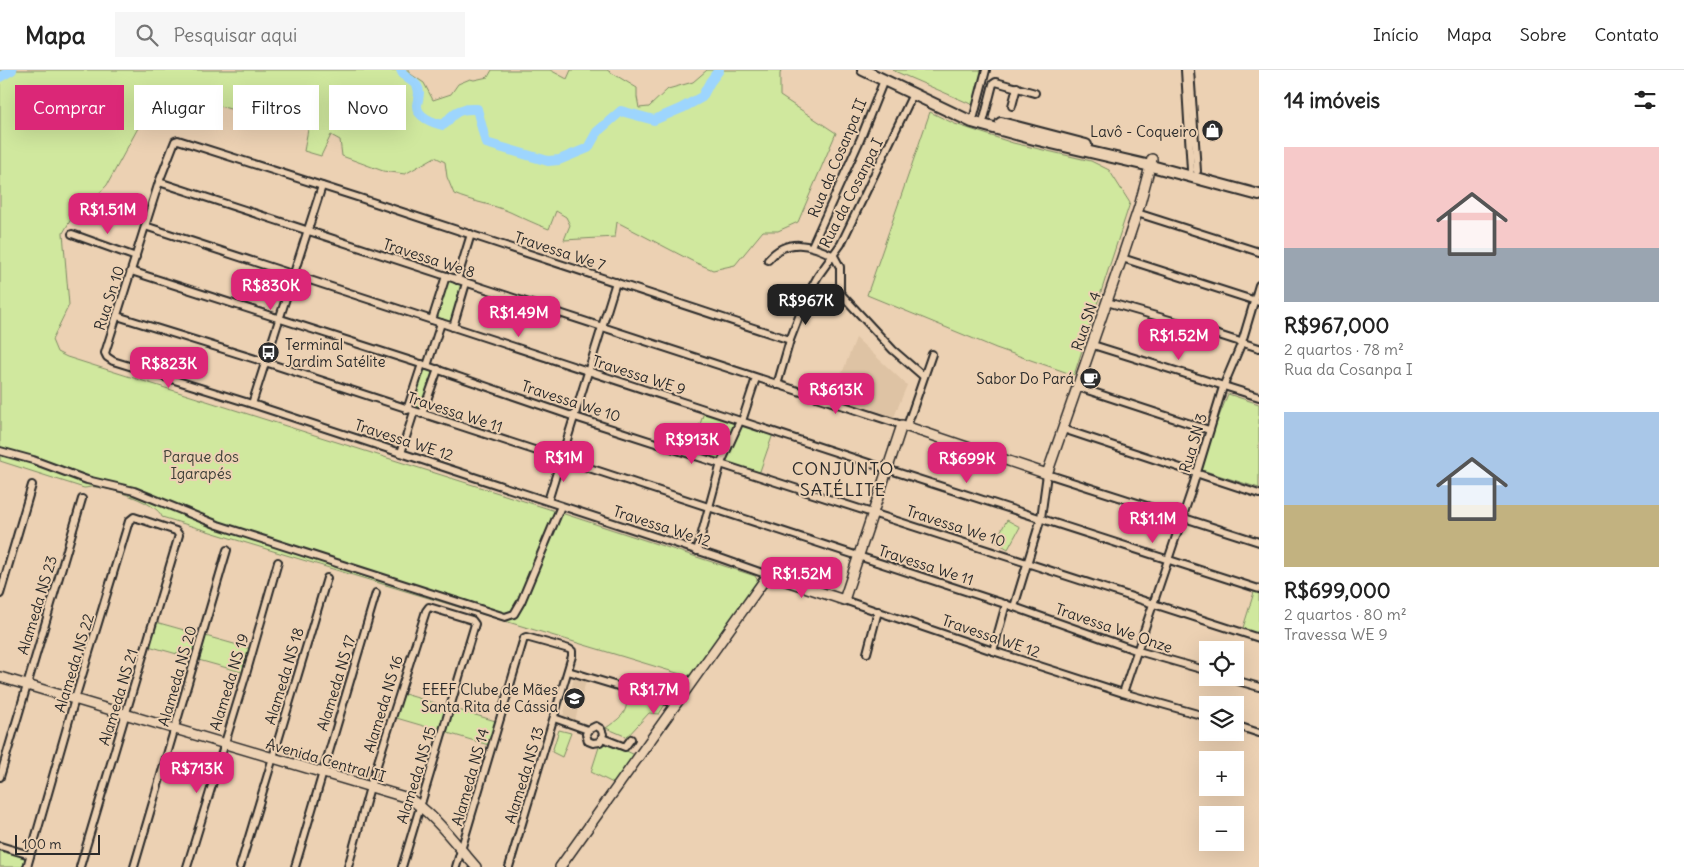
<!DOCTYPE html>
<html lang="pt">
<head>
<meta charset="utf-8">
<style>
	:root { --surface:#fff; --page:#f6f6f6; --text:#222; --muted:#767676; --line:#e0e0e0; --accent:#db2777 }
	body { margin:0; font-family:Delius,sans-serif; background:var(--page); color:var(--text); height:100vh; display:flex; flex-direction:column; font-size:19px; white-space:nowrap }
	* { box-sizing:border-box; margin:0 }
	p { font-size:16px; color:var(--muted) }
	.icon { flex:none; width:28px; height:28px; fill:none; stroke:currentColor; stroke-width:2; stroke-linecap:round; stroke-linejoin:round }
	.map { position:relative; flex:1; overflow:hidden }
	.panel { display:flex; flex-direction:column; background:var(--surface); width:425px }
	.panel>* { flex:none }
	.banner { position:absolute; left:15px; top:15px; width:475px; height:45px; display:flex; gap:10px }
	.controls { position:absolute; left:1199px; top:571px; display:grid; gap:10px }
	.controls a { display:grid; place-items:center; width:45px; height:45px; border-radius:0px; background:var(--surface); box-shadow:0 5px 20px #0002; font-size:25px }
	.scale { position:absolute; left:15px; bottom:12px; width:85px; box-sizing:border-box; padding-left:5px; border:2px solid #2b2b2b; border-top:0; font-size:14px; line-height:18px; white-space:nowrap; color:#2b2b2b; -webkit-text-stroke:4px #ecd1b3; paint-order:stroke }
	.price { position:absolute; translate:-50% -42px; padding:0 11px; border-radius:10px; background:var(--accent); color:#fff; font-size:16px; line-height:32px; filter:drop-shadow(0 1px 2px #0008) }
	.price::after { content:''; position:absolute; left:50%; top:30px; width:15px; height:11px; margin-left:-8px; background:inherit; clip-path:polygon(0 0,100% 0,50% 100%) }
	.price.selected { background:#222; color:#fff }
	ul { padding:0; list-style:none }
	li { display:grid; align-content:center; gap:10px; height:265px; padding:0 25px }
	li span { display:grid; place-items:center; height:155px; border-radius:0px; color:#555 }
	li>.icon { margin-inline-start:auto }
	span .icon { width:90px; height:90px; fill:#fffc; stroke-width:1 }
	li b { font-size:21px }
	h2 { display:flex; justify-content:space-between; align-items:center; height:60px; padding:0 25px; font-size:21px }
	.chip { padding:0 18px; border-radius:0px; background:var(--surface); box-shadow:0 5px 20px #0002; font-size:18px; line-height:45px }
	.chip.selected { background:var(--accent); color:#fff }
	header { display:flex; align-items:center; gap:30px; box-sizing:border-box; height:70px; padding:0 25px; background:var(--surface); border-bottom:1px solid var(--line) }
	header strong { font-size:24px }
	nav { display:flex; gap:28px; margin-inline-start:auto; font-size:18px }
	.search { width:350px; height:45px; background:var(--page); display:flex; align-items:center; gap:12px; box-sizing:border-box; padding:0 18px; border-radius:0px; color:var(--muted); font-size:19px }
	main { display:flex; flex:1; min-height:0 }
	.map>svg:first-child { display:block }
</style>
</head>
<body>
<header>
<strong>Mapa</strong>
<div class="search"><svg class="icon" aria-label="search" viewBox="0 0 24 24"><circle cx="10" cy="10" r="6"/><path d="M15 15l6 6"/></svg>Pesquisar aqui</div>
<nav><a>Início</a><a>Mapa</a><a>Sobre</a><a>Contato</a></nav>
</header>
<main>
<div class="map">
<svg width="1259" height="797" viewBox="0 0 1259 797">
	<rect width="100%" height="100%" fill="#ecd1b3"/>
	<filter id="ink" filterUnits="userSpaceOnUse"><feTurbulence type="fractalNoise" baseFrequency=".02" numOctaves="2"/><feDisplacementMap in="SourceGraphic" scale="10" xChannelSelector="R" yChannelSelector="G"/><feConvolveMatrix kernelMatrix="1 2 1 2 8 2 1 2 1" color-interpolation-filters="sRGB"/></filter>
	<g filter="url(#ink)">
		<g fill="#dec3a4">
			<polygon points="856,268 907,315 894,347 833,326"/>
			<polygon points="575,605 587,608 575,650 563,646"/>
		</g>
		<g fill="#d0e89e" stroke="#7e8a64">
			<path d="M0,0H409V3L424,13L433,30L451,24L458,14L470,9L474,10L488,7L492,0H550L567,9L571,0H607L637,18V27L639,38L649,37L668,19L693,12L707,0H781L780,4V26L836,63L798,152L778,161H763L735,195L713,200L694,192L617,152L615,167L564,170L570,155L566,147L556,141L549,159C535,154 523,148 510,142C492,134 472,132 454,124L447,107L445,92L435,87L405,104L383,101L342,86L340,70L331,65L321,86L304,81L311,43L294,56L219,36L199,22H175L152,41L138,58L107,115L92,131L74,144L63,163L69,235L52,270L57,282L67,287L546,438L755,506L758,511L692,604L687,606L230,468L162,447C158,433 111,418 96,417C92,416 88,418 84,418L0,391Z"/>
			<polygon points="892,0 983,0 973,35"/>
			<polygon points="930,42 955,54 1013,73 1091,91 1109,100 1130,133 1074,305 996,278 867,225"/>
			<polygon points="448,210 463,215 450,253 435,248"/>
			<polygon points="424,297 435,301 421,341 410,337"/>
			<polygon points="1228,324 1259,334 1259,418 1202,400 1214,359"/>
			<polygon points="705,339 774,361 759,404 691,382"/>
			<polygon points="1007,450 1020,457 1008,479 995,471"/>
			<polygon points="1255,519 1259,521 1259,566 1242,561"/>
			<polygon points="152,551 252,579 245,603 145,575"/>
			<path d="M628,620L666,633L659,644L649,643L627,667L606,658C624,645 627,644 628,620Z"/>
			<polygon points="401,623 499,652 492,676 393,647"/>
			<polygon points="559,660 571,663 562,687 552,682"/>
			<polygon points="605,671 635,685 615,714 591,702 600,674"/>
			<polygon points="0,777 29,785 26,797 0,797"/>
		</g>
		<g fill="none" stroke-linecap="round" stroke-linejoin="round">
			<g stroke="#9dd5fd" stroke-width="10">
				<path d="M401,0C404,9 412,9 417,16C421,22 418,28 417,35C416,47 434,53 443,55C448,52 448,49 452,46C459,38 467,39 477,39L486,73L548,91L559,90L588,78L597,62L621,41L654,50L682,38L702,27L710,12L719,0"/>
				<polyline points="0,7 12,0"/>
			</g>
			<defs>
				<g id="street">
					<polyline points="1185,0 1191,100"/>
					<polyline points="1190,0 1197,101"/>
					<polyline points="1012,36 1017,17"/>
					<polyline points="974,46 986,0"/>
					<polyline points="984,49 993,14 996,12 1035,23"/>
					<polyline points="159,112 902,355"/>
					<polyline points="1137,143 1259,182"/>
					<polyline points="145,156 887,399 1259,519"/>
					<polyline points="72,164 136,187"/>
					<polyline points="812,176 860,70 884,10"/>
					<polyline points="834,186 840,197 840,223 893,280 923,306"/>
					<polyline points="1122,188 1259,232"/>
					<path d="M768,190C787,167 810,174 834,186"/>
					<polyline points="131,201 427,296 575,347 1259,568"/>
					<polyline points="457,210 471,164"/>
					<polyline points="1107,232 1194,257 1259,278"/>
					<polyline points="117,246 265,292 1014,537 1138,581 1208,601"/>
					<polyline points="432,250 446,206"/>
					<polyline points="453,257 466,213"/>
					<polyline points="1093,275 1259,327"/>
					<polyline points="427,296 441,253"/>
					<polyline points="777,315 790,270 807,226 818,206 841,174 913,24"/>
					<polyline points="1078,317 1209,360"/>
					<polyline points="252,334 322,116"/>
					<polyline points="407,340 422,294"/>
					<polyline points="422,344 438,299"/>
					<polyline points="742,351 756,308"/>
					<polyline points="907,356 932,284"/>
					<polyline points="1063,359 1259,424"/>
					<polyline points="0,381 33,390 87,410 134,421 218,455 505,547 514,544 521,532 561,436"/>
					<polyline points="401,383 414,342"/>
					<polyline points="548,431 616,212"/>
					<polyline points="697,481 721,393 740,351"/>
					<polyline points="768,505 720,488 252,334 113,291 107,287 105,283 159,112 175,71 178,70 360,128 790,270"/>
					<polyline points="0,524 32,415"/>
					<polyline points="844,530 993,581 1123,623 1208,647"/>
					<polyline points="1014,537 1041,448 1047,404 1259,472"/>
					<polyline points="993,581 1006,534"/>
					<polyline points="867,583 878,541"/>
					<polyline points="568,601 677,634"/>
					<polyline points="1228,608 1259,617"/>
					<polyline points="1123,623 1191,422 1223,317 1242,272 1259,215"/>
					<polyline points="554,648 588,660 586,664 588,671 593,673 600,672 603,664 601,659 596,656 588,660"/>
					<polyline points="1235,655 1259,663"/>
					<polyline points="602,668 625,677 631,669"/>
					<polyline points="0,707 82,429"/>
					<polyline points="0,776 30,785"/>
					<polyline points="27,797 75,629 129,451 134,447 176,461 179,465 80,797"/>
					<polyline points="134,797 227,480"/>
					<polyline points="187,797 246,604 278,492"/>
					<polyline points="240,797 327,508"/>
					<polyline points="295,797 376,523"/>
					<polyline points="348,797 370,717 426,541 429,537 472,550 475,554 402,797"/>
					<polyline points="456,797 524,568 526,567 569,579 572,581 572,586 509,797"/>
				</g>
				<g id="secondary">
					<path d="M0,607L408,728C433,742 457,776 476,797"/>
					<polyline points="560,797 768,505 844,530 902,355 1047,404 1122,188 1139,137 1152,89"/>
				</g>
				<g id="primary">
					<polyline points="863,0 972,52 1034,69 1155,97 1259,125"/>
					<polyline points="1001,53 1086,75"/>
				</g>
			</defs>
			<use href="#street" stroke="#2b2b2b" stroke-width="10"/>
			<use href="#secondary" stroke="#2b2b2b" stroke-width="12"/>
			<use href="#primary" stroke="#2b2b2b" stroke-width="14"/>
			<use href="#street" stroke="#ecd1b3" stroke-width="6"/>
			<use href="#secondary" stroke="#ecd1b3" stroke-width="9"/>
			<use href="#primary" stroke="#ecd1b3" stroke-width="10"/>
		</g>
	</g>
	<defs>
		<symbol id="shop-disc" viewBox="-11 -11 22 22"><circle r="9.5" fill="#2b2b2b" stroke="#ecd1b3"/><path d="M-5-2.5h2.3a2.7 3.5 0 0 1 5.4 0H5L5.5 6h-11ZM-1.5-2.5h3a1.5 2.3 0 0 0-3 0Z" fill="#fff"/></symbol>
		<symbol id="bus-disc" viewBox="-11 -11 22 22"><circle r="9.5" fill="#2b2b2b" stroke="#ecd1b3"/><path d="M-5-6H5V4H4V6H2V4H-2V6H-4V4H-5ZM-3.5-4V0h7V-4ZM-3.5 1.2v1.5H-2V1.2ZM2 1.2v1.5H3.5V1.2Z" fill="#fff"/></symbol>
		<symbol id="cafe-disc" viewBox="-11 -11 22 22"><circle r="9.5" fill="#2b2b2b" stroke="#ecd1b3"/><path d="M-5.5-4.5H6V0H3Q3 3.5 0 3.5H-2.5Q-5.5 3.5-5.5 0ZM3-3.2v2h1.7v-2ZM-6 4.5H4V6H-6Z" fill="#fff"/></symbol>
		<symbol id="school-disc" viewBox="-11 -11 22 22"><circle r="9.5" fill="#2b2b2b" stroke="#ecd1b3"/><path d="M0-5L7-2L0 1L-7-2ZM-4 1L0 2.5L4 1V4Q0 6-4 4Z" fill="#fff"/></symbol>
	</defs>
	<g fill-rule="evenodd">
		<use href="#shop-disc" x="1200" y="48" width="25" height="25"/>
		<use href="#bus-disc" x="256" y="270" width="25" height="25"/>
		<use href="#cafe-disc" x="1078" y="296" width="25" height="25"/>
		<use href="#school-disc" x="562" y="616" width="25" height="25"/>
	</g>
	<g text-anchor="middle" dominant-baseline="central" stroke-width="4" stroke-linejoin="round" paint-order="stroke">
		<g font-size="15" fill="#2b2b2b" stroke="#ecd1b3" text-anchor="end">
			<text x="1197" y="61">Lavô - Coqueiro</text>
			<text x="285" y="274" text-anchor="start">Terminal<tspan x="285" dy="17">Jardim Satélite</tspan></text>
			<text x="1074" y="308">Sabor Do Pará</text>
			<text x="558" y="619">EEEF Clube de Mães<tspan x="558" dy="17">Santa Rita de Cássia</tspan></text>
		</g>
		<g font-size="15" fill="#2b2b2b" stroke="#ecd1b3">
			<text transform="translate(837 88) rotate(-67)">Rua da Cosanpa II</text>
			<text transform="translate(851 123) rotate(-63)">Rua da Cosanpa I</text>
			<text transform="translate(560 181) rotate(18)">Travessa We 7</text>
			<text transform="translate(429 188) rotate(18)">Travessa We 8</text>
			<text transform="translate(109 228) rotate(-72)">Rua Sn 10</text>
			<text transform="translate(1086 251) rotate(-71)">Rua SN 4</text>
			<text transform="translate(639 305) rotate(18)">Travessa WE 9</text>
			<text transform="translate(571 331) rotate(18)">Travessa We 10</text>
			<text transform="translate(455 342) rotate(18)">Travessa We 11</text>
			<text transform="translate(404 370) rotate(18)">Travessa WE 12</text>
			<text transform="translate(1193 373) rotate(-73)">Rua SN 3</text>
			<text transform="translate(662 456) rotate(18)">Travessa We 12</text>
			<text transform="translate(956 456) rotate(18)">Travessa We 10</text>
			<text transform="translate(926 495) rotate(18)">Travessa We 11</text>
			<text transform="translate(37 535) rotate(-73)">Alameda NS 23</text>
			<text transform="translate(1114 558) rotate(19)">Travessa We Onze</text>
			<text transform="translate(991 566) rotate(19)">Travessa WE 12</text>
			<text transform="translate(74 593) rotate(-73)">Alameda NS 22</text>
			<text transform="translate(177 606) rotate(-74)">Alameda NS 20</text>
			<text transform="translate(284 606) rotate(-73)">Alameda NS 18</text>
			<text transform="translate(229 612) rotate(-73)">Alameda NS 19</text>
			<text transform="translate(336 613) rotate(-73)">Alameda NS 17</text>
			<text transform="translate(118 627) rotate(-73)">Alameda NS 21</text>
			<text transform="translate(383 634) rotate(-73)">Alameda NS 16</text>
			<text transform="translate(326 690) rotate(16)">Avenida Central II</text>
			<text transform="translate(416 705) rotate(-73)">Alameda NS 15</text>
			<text transform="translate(524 705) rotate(-73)">Alameda NS 13</text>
			<text transform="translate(470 707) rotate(-74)">Alameda NS 14</text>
		</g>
		<g font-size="15" fill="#3c3e36" stroke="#ecd1b3">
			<text x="201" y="386">Parque dos<tspan x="201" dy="17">Igarapés</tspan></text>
		</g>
		<g font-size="18" letter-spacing="1" fill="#2b2b2b" stroke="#ecd1b3">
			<text x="843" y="398">CONJUNTO<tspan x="843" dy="21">SATÉLITE</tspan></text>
		</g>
	</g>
</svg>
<div class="controls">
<a><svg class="icon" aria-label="locate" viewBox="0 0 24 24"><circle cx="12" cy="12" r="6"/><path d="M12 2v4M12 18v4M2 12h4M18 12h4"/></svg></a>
<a><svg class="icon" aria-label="layers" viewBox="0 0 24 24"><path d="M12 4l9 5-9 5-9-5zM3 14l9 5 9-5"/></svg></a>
<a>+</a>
<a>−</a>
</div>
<div class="scale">100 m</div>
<b class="price" style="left:108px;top:165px">R$1.51M</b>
<b class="price" style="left:271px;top:241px">R$830K</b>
<b class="price selected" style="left:806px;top:256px">R$967K</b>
<b class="price" style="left:519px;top:268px">R$1.49M</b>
<b class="price" style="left:1179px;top:291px">R$1.52M</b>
<b class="price" style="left:169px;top:319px">R$823K</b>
<b class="price" style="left:836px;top:345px">R$613K</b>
<b class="price" style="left:692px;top:395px">R$913K</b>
<b class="price" style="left:564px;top:413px">R$1M</b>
<b class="price" style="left:967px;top:414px">R$699K</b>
<b class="price" style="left:1153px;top:474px">R$1.1M</b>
<b class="price" style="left:802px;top:529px">R$1.52M</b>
<b class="price" style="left:654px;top:645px">R$1.7M</b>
<b class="price" style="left:197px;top:724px">R$713K</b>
<div class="banner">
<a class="chip selected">Comprar</a>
<a class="chip">Alugar</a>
<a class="chip">Filtros</a>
<a class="chip">Novo</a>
</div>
</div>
<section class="panel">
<h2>14 imóveis<svg class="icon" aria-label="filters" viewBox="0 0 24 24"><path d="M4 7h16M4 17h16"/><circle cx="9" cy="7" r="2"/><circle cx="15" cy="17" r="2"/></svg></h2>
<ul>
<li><span style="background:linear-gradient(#f6c9c9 65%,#9aa5b1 0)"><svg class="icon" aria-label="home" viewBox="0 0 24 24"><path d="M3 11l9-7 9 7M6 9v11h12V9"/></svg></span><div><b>R$967,000</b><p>2 quartos · 78 m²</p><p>Rua da Cosanpa I</p></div></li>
<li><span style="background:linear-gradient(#a9c7e8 60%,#c2b280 0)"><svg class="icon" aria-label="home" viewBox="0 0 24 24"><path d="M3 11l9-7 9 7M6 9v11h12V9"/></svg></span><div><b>R$699,000</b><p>2 quartos · 80 m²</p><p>Travessa WE 9</p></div></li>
</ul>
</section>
</main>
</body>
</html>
